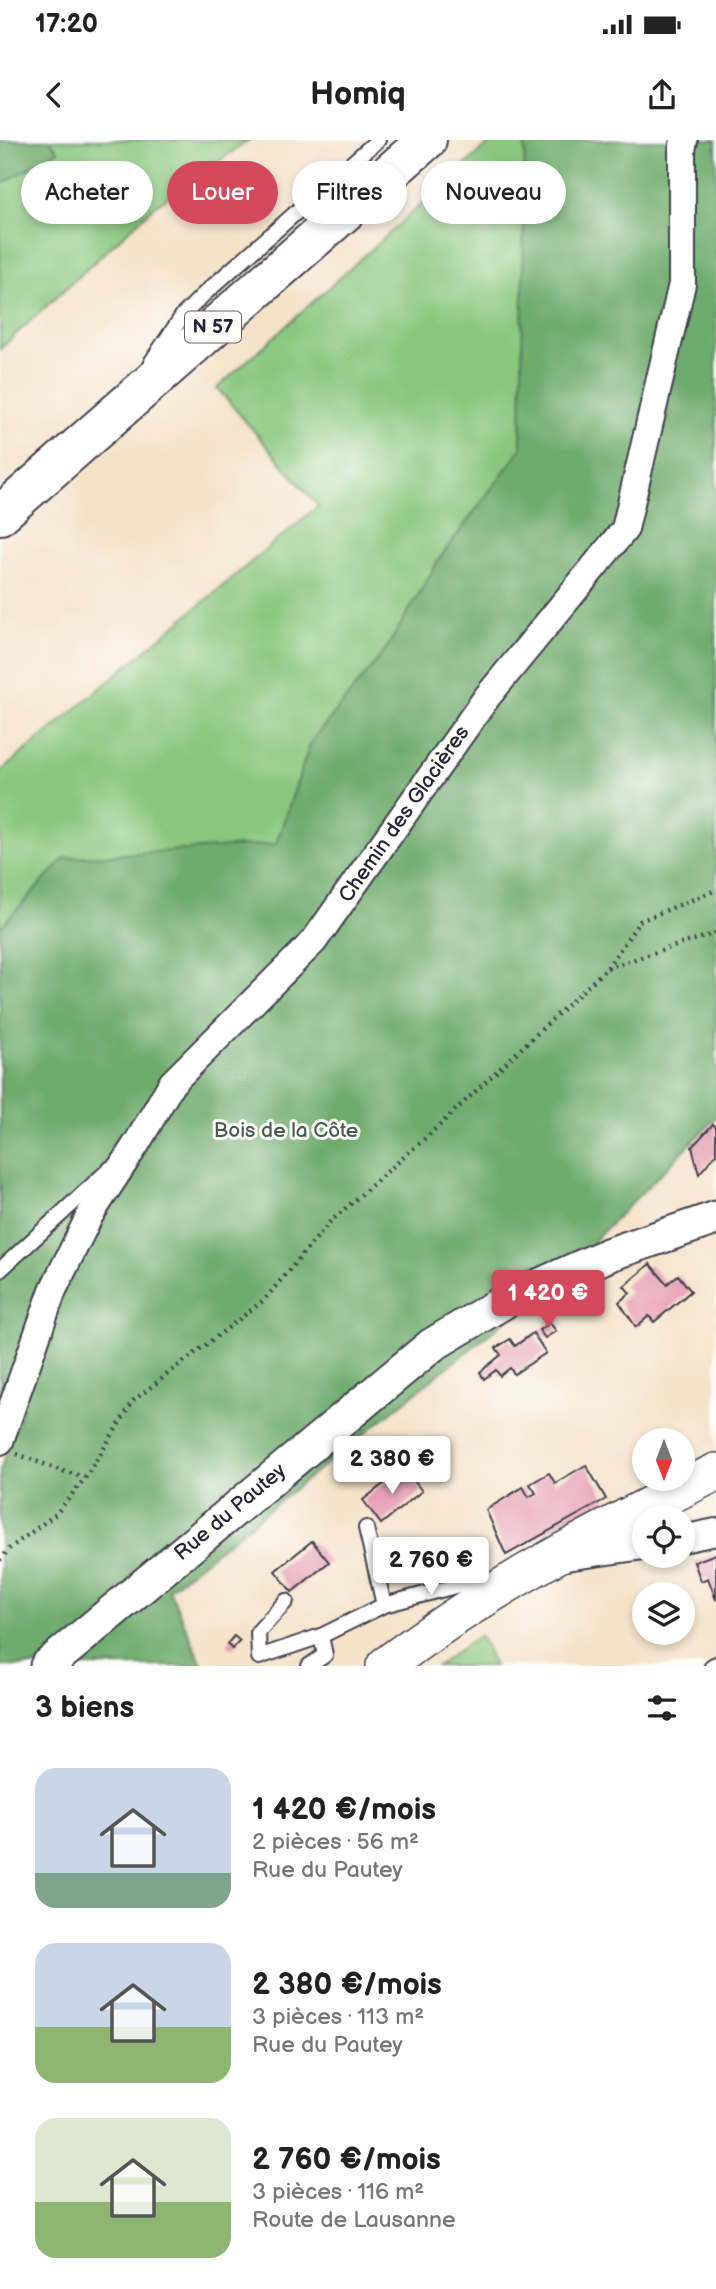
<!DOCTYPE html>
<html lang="fr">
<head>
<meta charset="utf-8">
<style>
	:root { --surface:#fff; --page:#f6f6f6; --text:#222; --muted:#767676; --accent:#d1495b }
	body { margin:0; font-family:"Balsamiq Sans",sans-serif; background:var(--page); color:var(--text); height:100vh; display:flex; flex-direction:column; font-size:26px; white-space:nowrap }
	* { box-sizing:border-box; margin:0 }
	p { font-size:23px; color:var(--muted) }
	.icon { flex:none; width:38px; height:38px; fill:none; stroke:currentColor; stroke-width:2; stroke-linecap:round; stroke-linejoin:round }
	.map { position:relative; height:1526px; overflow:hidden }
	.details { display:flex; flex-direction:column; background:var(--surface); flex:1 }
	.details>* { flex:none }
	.hud { position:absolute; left:21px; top:21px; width:676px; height:63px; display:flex; gap:14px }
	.needle { width:46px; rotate:180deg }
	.buttons { position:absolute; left:632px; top:1288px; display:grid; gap:14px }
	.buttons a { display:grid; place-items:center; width:63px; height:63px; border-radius:50%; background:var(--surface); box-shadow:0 4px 10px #0003; font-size:35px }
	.price { position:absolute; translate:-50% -60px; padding:0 16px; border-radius:7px; background:#fff; color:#222; font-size:23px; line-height:46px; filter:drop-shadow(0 2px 4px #0008) }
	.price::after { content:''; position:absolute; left:50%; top:42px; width:21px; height:16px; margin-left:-10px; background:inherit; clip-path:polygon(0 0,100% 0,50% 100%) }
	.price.current { background:var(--accent); color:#fff }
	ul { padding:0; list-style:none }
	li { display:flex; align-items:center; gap:21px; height:175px; padding:0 35px }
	li span { display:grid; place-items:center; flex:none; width:196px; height:140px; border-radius:21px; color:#555 }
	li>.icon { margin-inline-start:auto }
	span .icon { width:84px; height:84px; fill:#fffc; stroke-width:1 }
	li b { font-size:30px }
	h2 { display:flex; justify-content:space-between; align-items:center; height:84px; padding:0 35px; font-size:30px }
	.chip { padding:0 24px; border-radius:32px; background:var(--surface); box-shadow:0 4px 10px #0003; font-size:24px; line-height:63px }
	.chip.current { background:var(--accent); color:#fff }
	.status { display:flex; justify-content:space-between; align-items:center; height:49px; padding:0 35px; background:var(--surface); direction:ltr }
	.status svg { height:19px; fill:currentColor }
	header { display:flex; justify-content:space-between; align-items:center; height:91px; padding:0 35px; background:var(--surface); font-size:32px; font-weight:600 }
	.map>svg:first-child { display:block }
</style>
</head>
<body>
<div class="status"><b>17:20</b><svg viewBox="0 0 49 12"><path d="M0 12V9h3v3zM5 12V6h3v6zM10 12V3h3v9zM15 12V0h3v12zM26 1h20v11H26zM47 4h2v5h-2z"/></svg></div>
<header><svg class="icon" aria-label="back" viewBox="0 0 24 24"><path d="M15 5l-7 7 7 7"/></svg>Homiq<svg class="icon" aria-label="share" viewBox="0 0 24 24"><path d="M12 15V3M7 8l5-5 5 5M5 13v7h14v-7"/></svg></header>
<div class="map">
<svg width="716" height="1526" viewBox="0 0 716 1526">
	<rect width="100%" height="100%" fill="#fdfcf7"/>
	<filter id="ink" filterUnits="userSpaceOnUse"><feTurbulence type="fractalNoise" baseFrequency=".0143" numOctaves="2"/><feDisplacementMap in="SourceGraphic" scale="14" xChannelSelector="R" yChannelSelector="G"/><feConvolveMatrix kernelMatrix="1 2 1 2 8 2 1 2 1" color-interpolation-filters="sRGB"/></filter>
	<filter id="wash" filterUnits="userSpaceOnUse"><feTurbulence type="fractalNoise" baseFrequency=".00686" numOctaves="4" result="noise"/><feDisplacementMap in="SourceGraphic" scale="28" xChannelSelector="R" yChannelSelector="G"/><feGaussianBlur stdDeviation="1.57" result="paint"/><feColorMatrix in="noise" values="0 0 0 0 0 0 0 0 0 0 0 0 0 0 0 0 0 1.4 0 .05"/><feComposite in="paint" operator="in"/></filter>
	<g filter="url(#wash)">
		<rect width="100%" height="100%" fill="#f5e2c8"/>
		<g fill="#89c77e" stroke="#56745c" stroke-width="2">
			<polygon points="50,0 249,0 155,66 0,209 0,45 58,11"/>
			<polygon points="493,0 525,0 521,309 440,418 385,511 311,602 276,705 65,718 0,788 0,632 318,366 217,248"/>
			<polygon points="480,1495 494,1526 437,1526"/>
		</g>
		<g fill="#6eac6d" stroke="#486754" stroke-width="2">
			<polygon points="0,0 50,0 58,11 0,45"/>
			<polygon points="525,0 716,0 716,978 547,1148 169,1449 203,1526 0,1526 0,1330 23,1267 0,1257 0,788 65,718 276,704 311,602 385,511 440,418 521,309"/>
		</g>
		<g id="blocks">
			<g fill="#e69bb4">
				<polygon points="713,984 716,987 716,1014 699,1034 692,1007"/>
				<polygon points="650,1124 667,1144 678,1135 691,1151 654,1182 649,1176 636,1187 619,1162 630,1153 624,1146"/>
				<polygon points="550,1183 556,1191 545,1198 539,1190"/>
				<polygon points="533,1193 546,1213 514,1234 510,1228 500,1236 496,1230 484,1239 480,1232 501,1215 496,1208 510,1199 515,1206"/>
				<polygon points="586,1325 606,1359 506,1415 486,1370 523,1347 529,1357 536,1353 530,1344 549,1333 555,1343"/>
				<polygon points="404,1328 422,1351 381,1384 363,1360"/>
				<polygon points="312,1401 329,1422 292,1452 275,1431"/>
				<polygon points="716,1414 716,1460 708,1438 701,1441 694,1422"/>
				<polygon points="234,1496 240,1501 232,1509 227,1504"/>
			</g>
		</g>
	</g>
	<g filter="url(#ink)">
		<use href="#blocks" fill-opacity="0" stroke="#423f50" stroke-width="2"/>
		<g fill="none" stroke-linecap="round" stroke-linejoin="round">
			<defs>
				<g id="service">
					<polyline points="152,221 183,175 203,155 378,0"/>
					<polyline points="0,1130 111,1028"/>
					<polyline points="366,1388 384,1465 470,1442 496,1440"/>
					<polyline points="286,1461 258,1492 259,1517 321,1496"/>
					<polyline points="309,1526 325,1515 321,1496 384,1465"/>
					<polyline points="712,1526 716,1524"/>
				</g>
				<g id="minor">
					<polyline points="0,1301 53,1150 90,1075 137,1003 172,943 314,801 487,557 625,389 682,144 682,11 684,0"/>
					<polyline points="682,1399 716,1392"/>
					<polyline points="566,1417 644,1406"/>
				</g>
				<polyline id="tertiary" points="47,1526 432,1205 507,1160 610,1114 716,1078"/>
				<path id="secondary" d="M385,1526C488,1448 601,1389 716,1332"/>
				<polyline id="primary" points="0,375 427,0"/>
			</defs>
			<use href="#service" stroke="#423f50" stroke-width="18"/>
			<use href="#minor" stroke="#423f50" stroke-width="30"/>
			<use href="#tertiary" stroke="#423f50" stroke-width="37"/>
			<use href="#secondary" stroke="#423f50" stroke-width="40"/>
			<use href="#primary" stroke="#423f50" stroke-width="42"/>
			<g stroke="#423f50" stroke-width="4.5" stroke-dasharray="2 5" stroke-linecap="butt">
				<polyline points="607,828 716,793"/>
				<polyline points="17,1314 62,1331 86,1337"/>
				<polyline points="0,1420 10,1408 56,1374 86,1337 134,1260 264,1160 330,1082 430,994 607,828 640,781 716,750"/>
			</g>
			<use href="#service" stroke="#fff" stroke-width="14"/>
			<use href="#minor" stroke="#fff" stroke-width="26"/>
			<use href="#tertiary" stroke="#fff" stroke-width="33"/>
			<use href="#secondary" stroke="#fff" stroke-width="37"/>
			<use href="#primary" stroke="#fff" stroke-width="38"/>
		</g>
	</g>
	<g text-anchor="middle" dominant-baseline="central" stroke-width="6" stroke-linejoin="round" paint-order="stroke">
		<rect fill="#fdfcf7" stroke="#646373" stroke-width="2" x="185" y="171.5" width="56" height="31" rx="5"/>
		<g font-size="19" font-weight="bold" fill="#22223b">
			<text x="213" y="187">N 57</text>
		</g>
		<g font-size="21" fill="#22223b" stroke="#fdfcf7">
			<text transform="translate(404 674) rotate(-55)">Chemin des Glacières</text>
			<text transform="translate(230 1372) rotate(-40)">Rue du Pautey</text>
		</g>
		<g font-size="21" fill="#465c52" stroke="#fdfcf7">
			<text x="286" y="990">Bois de la Côte</text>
		</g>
	</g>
</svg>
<div class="buttons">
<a><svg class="needle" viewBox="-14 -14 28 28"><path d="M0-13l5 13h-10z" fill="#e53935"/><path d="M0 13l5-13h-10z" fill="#767676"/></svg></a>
<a><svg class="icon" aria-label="locate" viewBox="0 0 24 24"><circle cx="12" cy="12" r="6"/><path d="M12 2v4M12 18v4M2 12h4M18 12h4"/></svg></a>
<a><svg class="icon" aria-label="layers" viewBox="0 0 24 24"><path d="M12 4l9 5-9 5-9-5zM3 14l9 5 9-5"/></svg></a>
</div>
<b class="price current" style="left:548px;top:1190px">1 420 €</b>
<b class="price" style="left:392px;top:1356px">2 380 €</b>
<b class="price" style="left:431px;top:1457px">2 760 €</b>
<div class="hud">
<a class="chip">Acheter</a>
<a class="chip current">Louer</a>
<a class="chip">Filtres</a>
<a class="chip">Nouveau</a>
</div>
</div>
<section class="details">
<h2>3 biens<svg class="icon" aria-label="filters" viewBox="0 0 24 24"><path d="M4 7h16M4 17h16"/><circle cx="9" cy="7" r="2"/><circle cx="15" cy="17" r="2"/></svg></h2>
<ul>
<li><span style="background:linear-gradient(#c9d6e8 75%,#7fa58c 0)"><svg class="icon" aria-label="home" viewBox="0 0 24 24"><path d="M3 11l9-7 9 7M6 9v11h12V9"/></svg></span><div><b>1 420 €/mois</b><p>2 pièces · 56 m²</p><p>Rue du Pautey</p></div></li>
<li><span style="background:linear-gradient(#c9d6e8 60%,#8fb573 0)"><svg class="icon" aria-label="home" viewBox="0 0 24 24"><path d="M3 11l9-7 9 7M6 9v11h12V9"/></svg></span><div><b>2 380 €/mois</b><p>3 pièces · 113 m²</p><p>Rue du Pautey</p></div></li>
<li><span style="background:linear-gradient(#dfe7d0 60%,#8fb573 0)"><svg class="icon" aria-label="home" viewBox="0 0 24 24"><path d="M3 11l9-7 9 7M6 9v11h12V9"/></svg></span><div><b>2 760 €/mois</b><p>3 pièces · 116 m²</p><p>Route de Lausanne</p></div></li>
</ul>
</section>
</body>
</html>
